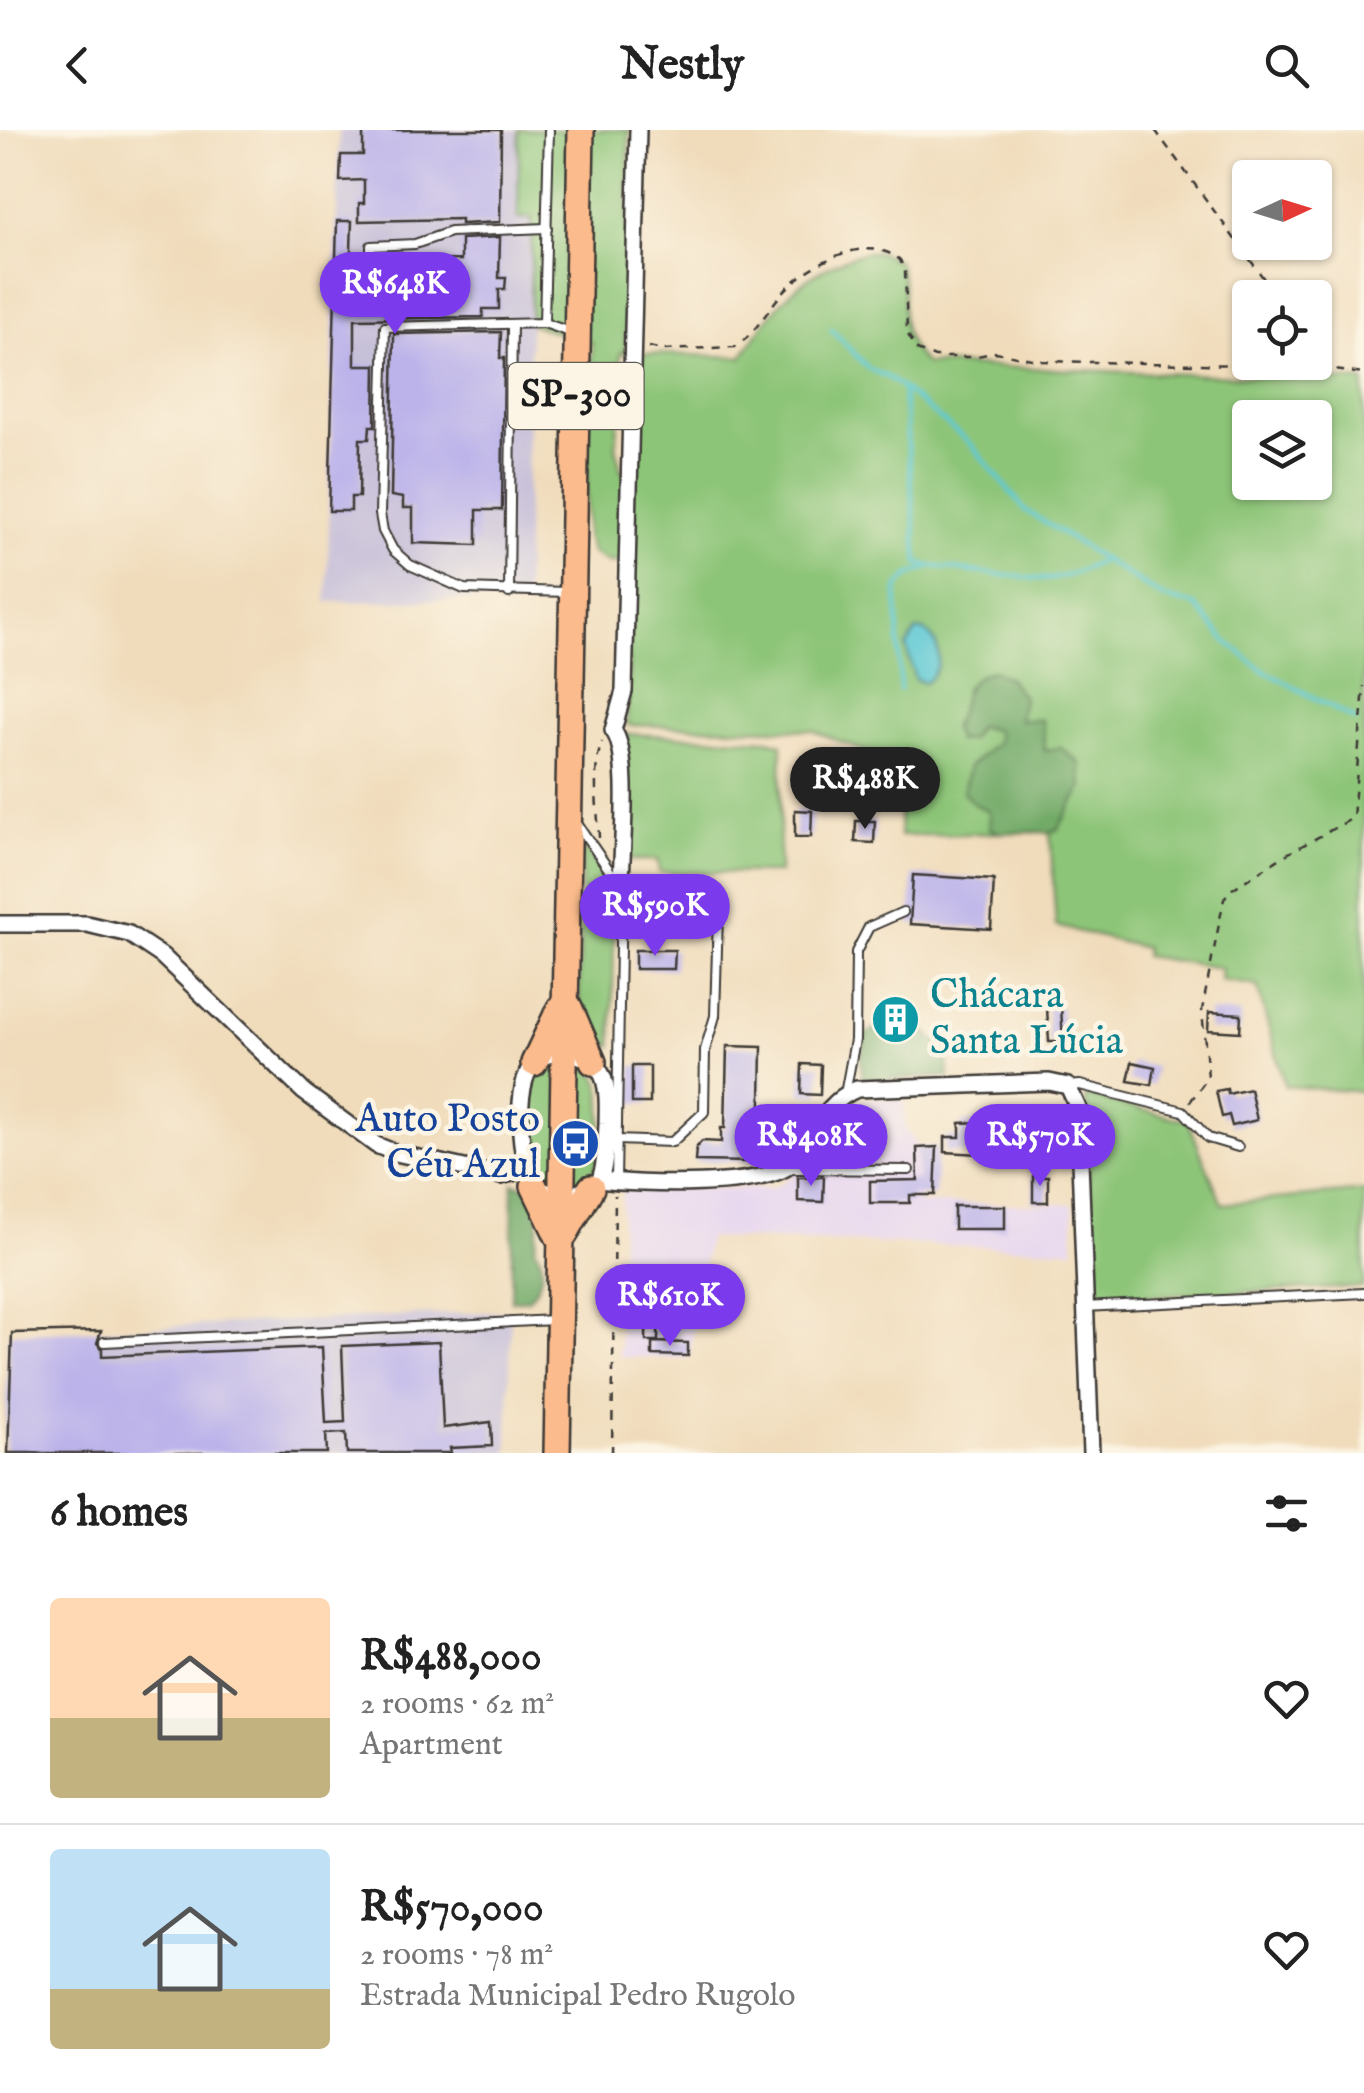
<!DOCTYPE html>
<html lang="en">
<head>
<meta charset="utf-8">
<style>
	:root { --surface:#fff; --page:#f2f2f2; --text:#222; --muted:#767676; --line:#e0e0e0; --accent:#7c3aed }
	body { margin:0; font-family:"IM FELL English",serif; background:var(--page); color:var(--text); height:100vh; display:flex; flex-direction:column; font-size:38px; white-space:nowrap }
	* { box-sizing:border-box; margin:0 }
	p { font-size:32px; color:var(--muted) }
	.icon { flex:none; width:55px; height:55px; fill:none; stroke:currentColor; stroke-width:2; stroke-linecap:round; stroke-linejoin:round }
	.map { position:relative; height:1323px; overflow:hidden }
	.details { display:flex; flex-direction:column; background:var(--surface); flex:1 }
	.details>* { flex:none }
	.needle { width:65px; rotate:86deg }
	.fabs { position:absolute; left:1232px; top:30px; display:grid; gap:20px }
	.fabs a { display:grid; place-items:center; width:100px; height:100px; border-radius:10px; background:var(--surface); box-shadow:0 2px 8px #0004; font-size:50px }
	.price { position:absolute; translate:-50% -85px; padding:0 22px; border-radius:35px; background:var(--accent); color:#fff; font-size:32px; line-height:65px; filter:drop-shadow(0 2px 5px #0008) }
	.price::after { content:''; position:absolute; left:50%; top:60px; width:30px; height:22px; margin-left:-15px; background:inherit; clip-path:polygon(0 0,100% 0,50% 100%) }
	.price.on { background:#222; color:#fff }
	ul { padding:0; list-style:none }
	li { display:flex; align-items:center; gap:30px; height:250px; padding:0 50px }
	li+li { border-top:2px solid var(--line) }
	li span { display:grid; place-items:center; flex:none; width:280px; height:200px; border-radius:10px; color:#555 }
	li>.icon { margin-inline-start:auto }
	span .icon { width:120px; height:120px; fill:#fffc; stroke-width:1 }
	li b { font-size:42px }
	h2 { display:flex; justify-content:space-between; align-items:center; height:120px; padding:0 50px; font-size:42px }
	header { display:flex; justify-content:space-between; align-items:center; height:130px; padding:0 50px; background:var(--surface); font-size:45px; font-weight:700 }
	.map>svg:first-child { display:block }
</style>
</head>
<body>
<header><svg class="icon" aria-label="back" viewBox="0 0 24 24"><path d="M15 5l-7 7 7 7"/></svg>Nestly<svg class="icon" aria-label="search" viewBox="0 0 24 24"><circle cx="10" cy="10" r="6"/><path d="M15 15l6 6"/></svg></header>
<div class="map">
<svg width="1364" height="1323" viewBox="0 0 1364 1323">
	<rect width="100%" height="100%" fill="#fcf5e5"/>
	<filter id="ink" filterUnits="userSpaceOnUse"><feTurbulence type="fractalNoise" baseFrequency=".01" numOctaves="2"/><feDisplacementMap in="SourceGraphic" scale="20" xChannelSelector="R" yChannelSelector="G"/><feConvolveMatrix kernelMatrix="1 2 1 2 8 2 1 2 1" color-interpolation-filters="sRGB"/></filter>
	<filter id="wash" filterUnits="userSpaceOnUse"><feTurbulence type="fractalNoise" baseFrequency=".0048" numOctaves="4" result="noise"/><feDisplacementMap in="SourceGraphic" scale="40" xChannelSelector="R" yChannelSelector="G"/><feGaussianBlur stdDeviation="2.25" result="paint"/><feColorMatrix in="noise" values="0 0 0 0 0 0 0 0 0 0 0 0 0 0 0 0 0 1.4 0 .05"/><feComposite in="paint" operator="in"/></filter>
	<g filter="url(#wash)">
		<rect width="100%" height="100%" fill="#f0dcbb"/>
		<polygon fill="#e5d3f1" points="904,968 905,997 917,1015 919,1074 1073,1074 1074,1119 708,1108 689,1228 619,1227 622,1060 773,1058 792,1046 834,985 844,977 866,969"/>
		<g fill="#c7c0d9">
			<polygon points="339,0 519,0 518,87 532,88 525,469 327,472"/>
			<polygon points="511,1181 508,1323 4,1323 8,1204"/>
		</g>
		<g fill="#8dc578" stroke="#54704a" stroke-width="2.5" fill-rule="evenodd">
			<polygon points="519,0 629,0 625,223 621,222 620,236 611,243 601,244 592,235 592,213 530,194 532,88 518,88"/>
			<path d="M867,122H879L898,131C914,171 887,194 925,234L1364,251V962L1285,956L1257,856L1220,850L1221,838L1144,826L1145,818L1056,796L1050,702L1058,698L1082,657L1019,591L966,556L961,584L979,596L997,601V612L969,637L974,674L990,681V698L998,703L900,706L898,634L811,600L627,595L631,432H608L592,423L586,405L588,283L591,268L602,259L613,262L620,273L616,316L621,341L632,343L635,223L742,227C776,173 802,139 867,122ZM1250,288H1315V352H1250Z"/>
			<polygon points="627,604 768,610 782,614 779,743 659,742 658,730 626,730"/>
			<polygon points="582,715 615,758 612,916 596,914 582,887 579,864"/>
			<path d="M549,930C561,930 578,927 587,935C591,939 599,949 600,954C604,967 601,1028 594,1039C578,1065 537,1059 527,1031L529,951Z"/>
			<polygon points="1086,966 1188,991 1222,1074 1364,1061 1364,1157 1098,1168 1092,1160"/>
		</g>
		<g fill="#72aa68" stroke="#476342" stroke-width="2.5">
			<path d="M993,540L1009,549L1023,567L1019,590H1042L1045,621L1060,617L1080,633L1082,657L1058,699L1050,702L998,703L990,698L989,681L974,674L963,662L969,637L997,612V601L979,596L970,609L957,611L952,598C969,570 956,551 993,540Z"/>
			<polygon points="878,898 892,905 910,899 927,902 933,910 947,913 949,947 863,950 860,931 866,904"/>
			<path d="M513,1053L527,1057C541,1084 541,1088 535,1117C547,1134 542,1155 528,1169L511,1171Z"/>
		</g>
		<path fill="#5dc9d4" stroke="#3c7278" stroke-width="2.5" d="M924,500C943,514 943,538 925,553L915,549L906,517L916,501Z"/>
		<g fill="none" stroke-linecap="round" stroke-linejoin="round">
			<g stroke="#5dc9d4" stroke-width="4">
				<polyline points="831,199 869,239 889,248 970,313 1025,380 1164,468 1195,475 1226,511 1261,539 1355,590"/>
				<path d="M903,260L918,433C926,437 1040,450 1051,449C1070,447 1087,437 1104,430"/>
				<path d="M900,560L897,461C902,447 915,443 928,438"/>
			</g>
		</g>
		<g id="blocks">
			<g fill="#bcb3ea">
				<polygon points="363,0 501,0 500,92 461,94 461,89 359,91 359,73 364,73 364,50 340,51 341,25 363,25"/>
				<polygon points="337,91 352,91 349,176 390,175 389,131 461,130 461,109 500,107 499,148 506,148 505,159 499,159 499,179 483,179 483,187 355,189 355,235 376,235 375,296 370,296 369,309 360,309 359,367 351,367 351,381 329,381"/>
				<polygon points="501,202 500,228 504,228 502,380 477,380 477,415 413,413 413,378 403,378 403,368 391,366 394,204"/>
				<polygon points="795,680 812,681 811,707 795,707"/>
				<polygon points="856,691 875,691 874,713 855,712"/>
				<polygon points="913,745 994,750 991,799 910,794"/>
				<polygon points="635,820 675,820 674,839 635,839"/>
				<polygon points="1061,877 1063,912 1049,912 1047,878"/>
				<polygon points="1209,882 1241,884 1240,902 1208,900"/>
				<polygon points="727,916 762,917 760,1024 751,1032 695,1031 696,1018 702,1011 721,1012 721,998 725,998"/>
				<polygon points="1132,932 1155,937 1152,955 1128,951"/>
				<polygon points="802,934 821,935 820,965 801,964"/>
				<rect x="632" y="936" width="18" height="37"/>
				<polygon points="1227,959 1228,964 1250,959 1257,990 1232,996 1229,985 1222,987 1216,961"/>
				<polygon points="1030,989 1031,1022 1022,1022 1022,1028 1009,1028 1007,990"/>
				<polygon points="979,992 980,1024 945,1022 945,1007 960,1007 960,993"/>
				<polygon points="937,1017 935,1065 910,1065 910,1073 870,1073 870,1051 918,1050 917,1018"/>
				<rect x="1033" y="1046" width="15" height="26"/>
				<polygon points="798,1047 824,1047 823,1072 798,1071"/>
				<rect x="954" y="1076" width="51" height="23"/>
				<polygon points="647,1154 659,1154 658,1211 646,1211"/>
				<polygon points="101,1201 97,1213 102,1219 102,1226 322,1217 326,1293 345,1292 342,1216 439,1212 443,1298 491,1292 492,1316 450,1318 451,1323 347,1323 346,1303 326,1304 327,1323 8,1323 12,1203"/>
				<polygon points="652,1212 688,1213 688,1226 652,1225"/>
			</g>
		</g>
	</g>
	<g filter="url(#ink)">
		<use href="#blocks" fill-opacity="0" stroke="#3c3934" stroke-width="2.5"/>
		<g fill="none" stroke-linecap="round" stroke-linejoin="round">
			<defs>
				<g id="service">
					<polyline points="549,0 544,193 573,203"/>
					<polyline points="371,156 371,116 415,114 450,102 547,98"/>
					<polyline points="544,193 385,197 380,384 383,401 393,420 410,435 464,459 568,462"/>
					<polyline points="509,463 512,195"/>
					<polyline points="578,695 621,757 616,1052"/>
					<polyline points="1068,956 1080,955 1183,981 1208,1008 1238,1017"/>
					<polyline points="845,964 855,910 856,822 869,797 903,782"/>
					<polyline points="616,1010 672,1012 704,982 705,920 715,886 718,785 620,785"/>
					<polyline points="789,1036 797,1039 909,1040"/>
					<polyline points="1084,1177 1364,1163"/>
					<polyline points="104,1212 555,1190"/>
				</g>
				<g id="minor">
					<path d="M621,757C621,722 632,625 613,600L624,561L638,0"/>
					<polyline points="0,794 87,794 129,804 162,826 304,962 376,1015 396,1023 501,1046 526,1039"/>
					<path d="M564,922C609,928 608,957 607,994C606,1014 606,1032 600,1050C580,1067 558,1070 534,1056C519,1033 513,953 534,933C542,925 553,923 564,922Z"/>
					<path d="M600,1050C638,1055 766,1059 791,1034C815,1009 822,973 857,959L1049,952L1068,956L1078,978L1091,1323"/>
				</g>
				<g id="primary">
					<polyline points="569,877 593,932"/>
					<polyline points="534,933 560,878"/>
					<polyline points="534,1056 558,1106"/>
					<polyline points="565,1104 591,1058"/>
					<polyline points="557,1323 581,0"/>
				</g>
			</defs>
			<use href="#service" stroke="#3c3934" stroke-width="12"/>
			<use href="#minor" stroke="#3c3934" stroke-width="20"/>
			<use href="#primary" stroke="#3c3934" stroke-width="30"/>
			<g stroke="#3c3934" stroke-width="2.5" stroke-dasharray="8 8" stroke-linecap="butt">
				<polyline points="1155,0 1278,168"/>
				<path d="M649,217L663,220L735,217C756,204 769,176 787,158C813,132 868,103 900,130L905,141L907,203L917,220L935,227H973L996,222L1042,231L1298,236L1326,232"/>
				<polyline points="1315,217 1334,240 1364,244"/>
				<path d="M599,708C598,678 591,641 602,612"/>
				<polyline points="1190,972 1208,947 1202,880 1224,769 1229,761 1287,724 1353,688 1364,556"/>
				<polyline points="612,1323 615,1065"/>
			</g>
			<use href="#service" stroke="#fff" stroke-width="8"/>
			<use href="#minor" stroke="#fff" stroke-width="15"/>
			<use href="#primary" stroke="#fbbb8c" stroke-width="25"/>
		</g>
	</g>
	<defs>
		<symbol id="building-disc" viewBox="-11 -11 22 22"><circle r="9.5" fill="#0f9aa8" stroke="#fcf5e5"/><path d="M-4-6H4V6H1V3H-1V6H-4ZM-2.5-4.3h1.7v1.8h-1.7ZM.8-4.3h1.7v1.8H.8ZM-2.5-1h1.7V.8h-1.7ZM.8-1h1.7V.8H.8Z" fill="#fff"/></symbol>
		<symbol id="bus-disc" viewBox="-11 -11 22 22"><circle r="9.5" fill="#1a4fb4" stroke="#fcf5e5"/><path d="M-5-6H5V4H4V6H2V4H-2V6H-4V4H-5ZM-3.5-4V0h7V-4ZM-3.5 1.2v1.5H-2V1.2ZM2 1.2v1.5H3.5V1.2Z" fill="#fff"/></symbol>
	</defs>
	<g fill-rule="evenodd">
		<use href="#building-disc" x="868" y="862" width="55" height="55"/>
		<use href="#bus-disc" x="548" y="986" width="55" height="55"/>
	</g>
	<g text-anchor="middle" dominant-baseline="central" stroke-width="9" stroke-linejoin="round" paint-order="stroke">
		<rect fill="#fcf5e5" stroke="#5f5d58" stroke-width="2.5" x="508.5" y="233" width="135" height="66" rx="8"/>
		<g font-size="38" font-weight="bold" fill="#1c1c1c">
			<text x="576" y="266">SP-300</text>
		</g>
		<g font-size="40" fill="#0d838f" stroke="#fcf5e5" text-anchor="start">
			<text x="930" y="866">Chácara<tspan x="930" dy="46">Santa Lúcia</tspan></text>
		</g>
		<g font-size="40" fill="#164399" stroke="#fcf5e5" text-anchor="end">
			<text x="540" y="990">Auto Posto<tspan x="540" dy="46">Céu Azul</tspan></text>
		</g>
	</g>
</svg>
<div class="fabs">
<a><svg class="needle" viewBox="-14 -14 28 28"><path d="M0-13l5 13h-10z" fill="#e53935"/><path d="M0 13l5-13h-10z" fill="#767676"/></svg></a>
<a><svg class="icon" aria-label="locate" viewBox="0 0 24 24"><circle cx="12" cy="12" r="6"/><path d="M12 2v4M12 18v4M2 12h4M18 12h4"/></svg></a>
<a><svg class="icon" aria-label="layers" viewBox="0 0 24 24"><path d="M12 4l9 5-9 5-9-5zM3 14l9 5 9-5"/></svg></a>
</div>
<b class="price" style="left:395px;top:207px">R$648K</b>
<b class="price on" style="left:865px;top:702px">R$488K</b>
<b class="price" style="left:655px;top:829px">R$590K</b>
<b class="price" style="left:811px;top:1059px">R$408K</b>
<b class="price" style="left:1040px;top:1059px">R$570K</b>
<b class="price" style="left:670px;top:1219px">R$610K</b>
</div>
<section class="details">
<h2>6 homes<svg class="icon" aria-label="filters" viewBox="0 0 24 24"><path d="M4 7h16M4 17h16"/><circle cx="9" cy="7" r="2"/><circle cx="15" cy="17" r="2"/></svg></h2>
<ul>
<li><span style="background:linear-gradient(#ffd9b3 60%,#c2b280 0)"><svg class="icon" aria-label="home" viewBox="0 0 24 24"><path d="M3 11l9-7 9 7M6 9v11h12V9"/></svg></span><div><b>R$488,000</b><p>2 rooms · 62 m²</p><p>Apartment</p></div><svg class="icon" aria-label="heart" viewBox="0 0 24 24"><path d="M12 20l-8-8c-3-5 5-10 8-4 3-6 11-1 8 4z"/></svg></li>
<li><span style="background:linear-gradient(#bfe0f5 70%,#c2b280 0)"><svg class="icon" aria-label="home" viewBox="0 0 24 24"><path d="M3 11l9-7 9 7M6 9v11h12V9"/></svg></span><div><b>R$570,000</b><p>2 rooms · 78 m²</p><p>Estrada Municipal Pedro Rugolo</p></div><svg class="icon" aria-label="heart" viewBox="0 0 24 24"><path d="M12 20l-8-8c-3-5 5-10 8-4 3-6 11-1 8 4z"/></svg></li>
</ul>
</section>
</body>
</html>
